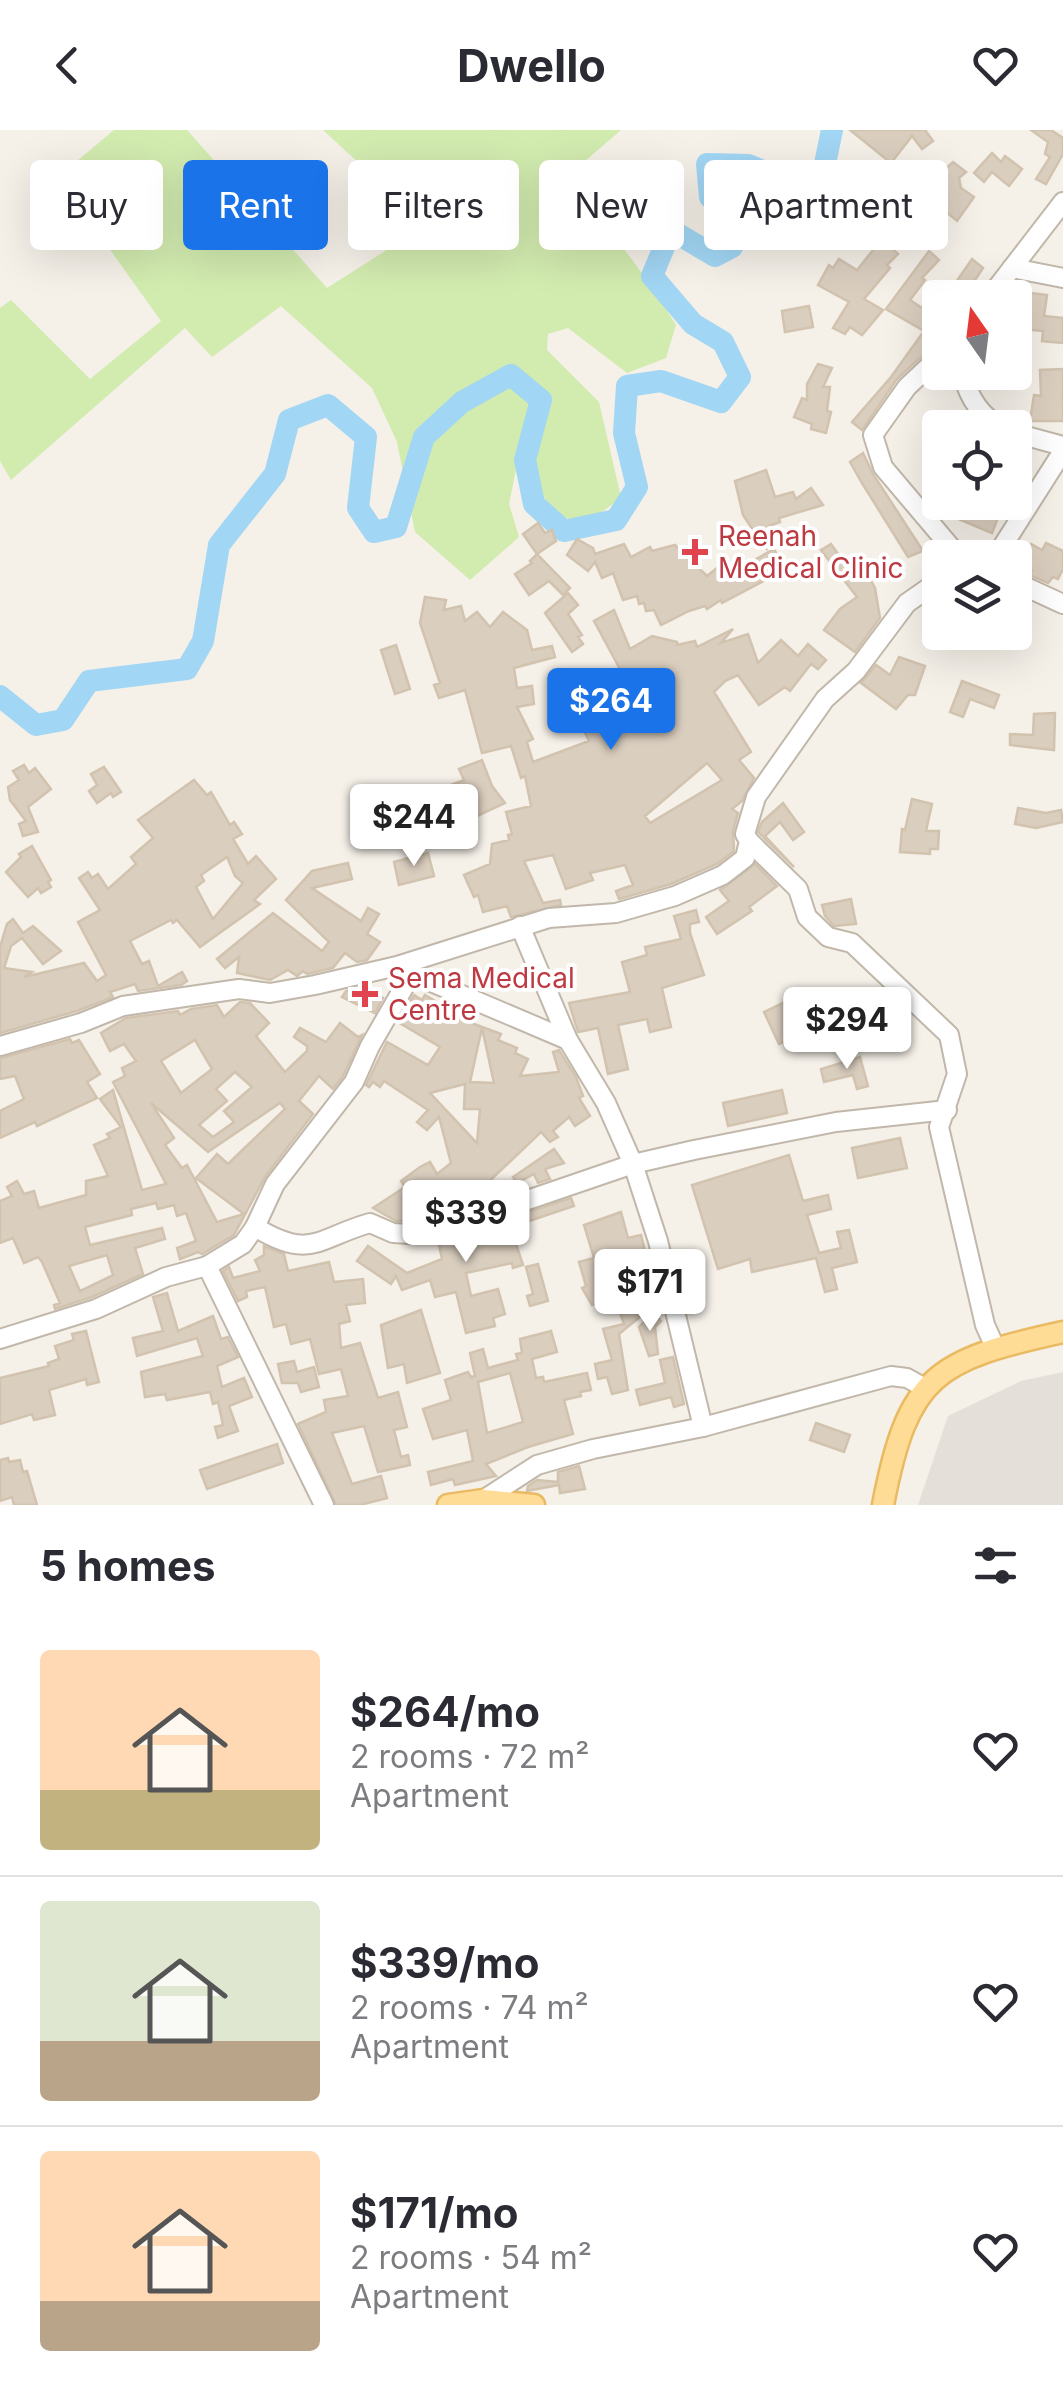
<!DOCTYPE html>
<html lang="en">
<head>
<meta charset="utf-8">
<style>
	:root { --surface:#fff; --page:#f7f7f7; --text:#2b2b33; --muted:#7c7c81; --line:#e1e1e2; --accent:#1a73e8 }
	body { margin:0; font-family:Inter,sans-serif; background:var(--page); color:var(--text); height:100vh; display:flex; flex-direction:column; font-size:38px; white-space:nowrap }
	* { box-sizing:border-box; margin:0 }
	p { font-size:32px; color:var(--muted) }
	.icon { flex:none; width:55px; height:55px; fill:none; stroke:currentColor; stroke-width:2; stroke-linecap:round; stroke-linejoin:round }
	.map { position:relative; height:1375px; overflow:hidden }
	.panel { display:flex; flex-direction:column; background:var(--surface); flex:1 }
	.panel>* { flex:none }
	.guide { position:absolute; left:30px; top:30px; width:1005px; height:90px; display:flex; gap:20px }
	.needle { width:65px; rotate:346deg }
	.fabs { position:absolute; left:922px; top:150px; display:grid; gap:20px }
	.fabs a { display:grid; place-items:center; width:110px; height:110px; border-radius:10px; background:var(--surface); box-shadow:0 10px 40px #0002; font-size:50px }
	.price { position:absolute; translate:-50% -85px; padding:0 22px; border-radius:10px; background:#fff; color:#222; font-size:32px; line-height:65px; filter:drop-shadow(0 2px 5px #0008) }
	.price::after { content:''; position:absolute; left:50%; top:60px; width:30px; height:22px; margin-left:-15px; background:inherit; clip-path:polygon(0 0,100% 0,50% 100%) }
	.price.selected { background:var(--accent); color:#fff }
	ul { padding:0; list-style:none }
	li { display:flex; align-items:center; gap:30px; height:250px; padding:0 40px }
	li+li { border-top:2px solid var(--line) }
	li span { display:grid; place-items:center; flex:none; width:280px; height:200px; border-radius:10px; color:#555 }
	li>.icon { margin-inline-start:auto }
	span .icon { width:120px; height:120px; fill:#fffc; stroke-width:1 }
	li b { font-size:42px }
	h2 { display:flex; justify-content:space-between; align-items:center; height:120px; padding:0 40px; font-size:42px }
	.pill { padding:0 35px; border-radius:10px; background:var(--surface); box-shadow:0 10px 40px #0002; font-size:35px; line-height:90px }
	.pill.selected { background:var(--accent); color:#fff }
	header { display:flex; justify-content:space-between; align-items:center; height:130px; padding:0 40px; background:var(--surface); font-size:45px; font-weight:700 }
	.map>svg:first-child { display:block }
</style>
</head>
<body>
<header><svg class="icon" aria-label="back" viewBox="0 0 24 24"><path d="M15 5l-7 7 7 7"/></svg>Dwello<svg class="icon" aria-label="heart" viewBox="0 0 24 24"><path d="M12 20l-8-8c-3-5 5-10 8-4 3-6 11-1 8 4z"/></svg></header>
<div class="map">
<svg width="1063" height="1375" viewBox="0 0 1063 1375">
	<rect width="100%" height="100%" fill="#f5f0e8"/>
	<polygon fill="#e4dfd9" points="1063,1242 1063,1375 918,1375 948,1286 1021,1251"/>
	<path fill="#d2ebaf" d="M114,0H187L327,158L426,95L323,0H621L569,45L650,154L676,195L666,228L627,243L568,198L548,204L547,220L599,272L621,367C592,392 570,404 544,367C537,358 530,343 531,331C533,316 539,300 543,285H527L509,374L519,407L470,450L415,402L397,312L372,258L281,176L212,227L185,198L11,350L0,331V178L11,170L90,249L161,191L58,47Z"/>
	<g fill="none" stroke-linecap="round" stroke-linejoin="round">
		<polyline stroke="#a1d6f4" stroke-width="22" points="0,566 36,595 63,590 89,551 187,539 203,511 219,415 275,344 289,290 328,275 366,307 358,378 374,402 396,397 424,307 462,272 511,245 541,270 525,330 534,374 564,401 616,390 637,357 624,303 627,256 661,251 721,272 740,247 723,212 693,194 652,146 671,100 715,126 732,117 739,97 710,67 707,34 748,35 783,49 820,58 832,0"/>
	</g>
	<g fill="#dacebf" stroke="#d2c3af" stroke-width="2.5" fill-rule="evenodd">
		<polygon points="850,0 925,0 933,11 922,19 912,6 891,33"/>
		<polygon points="1031,0 1051,0 1063,8 1063,24 1046,54 1036,49 1050,27 1045,24 1048,12"/>
		<polygon points="992,23 1001,32 1005,26 1022,39 1009,56 992,42 984,52 974,43"/>
		<polygon points="953,32 966,42 959,48 961,58 974,67 957,91 937,74 920,90 907,81 928,62 914,51 922,40 934,49"/>
		<polygon points="882,109 898,124 887,135 890,138 864,169 883,180 862,205 850,197 845,204 833,198 849,172 818,155 829,135 833,138 839,129 857,140"/>
		<polygon points="929,121 939,130 922,148 925,150 910,170 940,190 940,201 923,225 897,249 862,300 852,292 891,247 924,201 886,179"/>
		<polygon points="972,129 983,138 963,168 945,168"/>
		<polygon points="1031,163 1047,165 1044,186 1063,188 1063,213 1042,211 1043,201 1021,199"/>
		<polygon points="809,176 813,197 785,202 782,181"/>
		<polygon points="818,234 832,238 823,257 830,257 827,281 831,282 826,303 811,299 812,294 794,287 802,268 807,270 807,254"/>
		<polygon points="1063,239 1063,291 1030,291 1034,265 1041,266 1040,240"/>
		<polygon points="863,323 873,344 923,421 908,427 862,353 850,332"/>
		<polygon points="766,340 775,367 793,362 796,369 811,358 823,375 779,388 780,392 769,396 778,413 767,419 758,401 755,403 743,385 735,351"/>
		<polygon points="953,372 1004,372 992,403 949,385"/>
		<polygon points="538,393 545,403 552,400 556,411 537,424 523,404"/>
		<polygon points="577,409 593,418 595,424 624,414 631,427 650,417 652,421 675,415 707,446 727,430 735,441 774,419 782,435 768,442 771,447 722,473 721,470 707,479 705,476 689,481 661,495 654,480 646,481 644,473 639,474 637,466 623,470 613,443 602,448 595,432 588,441 567,425"/>
		<polygon points="1046,413 1063,421 1063,439 1058,449 1053,447 1048,453 1029,445 1032,440 1011,427 1019,414 1028,419 1031,414 1042,420"/>
		<polygon points="831,414 845,434 857,426 875,458 880,488 855,522 824,500 840,479 857,467 821,420"/>
		<polygon points="537,424 570,458 563,465 549,451 529,465 515,444 532,433 530,431"/>
		<polygon points="568,463 578,475 568,484 582,505 578,507 583,514 572,522 545,483"/>
		<path d="M425,467L446,470L444,480L461,476L465,491L477,482L490,497L503,482L527,500L532,520L552,516L555,527L514,538L517,558L532,556L534,574L517,577L533,609L527,612L533,632L589,611L577,586L566,589L560,570L576,565L574,556L610,545L612,547L621,541L594,491L614,480L630,519L652,506L677,512V515L695,511L697,517L733,499L721,513L748,504L758,533L781,510L798,526L808,514L826,530L818,539L811,534L790,561L785,557L759,575L738,545L725,551L714,562L751,622L739,630L754,648L742,671L732,679L738,683L733,701L734,721L717,734L671,754L619,769L616,761L633,755L625,735L590,743L593,750L566,759L553,725L524,731L543,773L560,770L561,775L511,787L507,776L483,782L478,765L474,767L464,745L490,734L492,714L509,710L508,705L512,704L506,682L531,676L525,646L521,648L511,616L482,623L465,560L439,568L434,555L440,553L420,493ZM611,566L617,592L600,600L591,572ZM707,633L722,650L650,693L645,686Z"/>
		<polygon points="396,515 410,559 395,564 381,520"/>
		<polygon points="899,527 925,536 915,565 908,565 896,579 861,553 876,535 890,545"/>
		<polygon points="962,551 999,565 994,578 970,569 963,587 950,582"/>
		<polygon points="1055,583 1054,620 1010,615 1010,604 1033,605 1034,584"/>
		<polygon points="482,630 492,656 505,673 477,686 468,662 450,669 446,657 464,650 459,639"/>
		<polygon points="24,635 29,643 35,638 51,659 28,677 38,702 23,706 19,694 26,691 10,670 8,657 19,650 13,641"/>
		<polygon points="104,637 121,662 113,667 111,663 97,673 89,661 97,655 91,644"/>
		<path d="M194,650L207,665L211,662L230,695L234,692L242,704L233,709L248,734L256,726L276,749L254,770L260,774L200,817L177,790L173,793L171,790L130,811L142,834L149,831L158,856L182,842L187,851L181,855L138,861L135,854L110,862L113,867L77,881L0,903V817L7,794L13,789L23,803L33,796L61,821L43,834L22,808L11,816L4,838L32,842L24,847L84,833L97,851L106,845L78,792L100,780L79,748L88,742L92,748L98,744L108,759L136,734L131,727L153,708L138,690ZM227,727L235,746L243,753L213,789L196,757L204,751L201,745Z"/>
		<polygon points="912,669 932,674 926,701 939,701 938,719 930,719 930,724 900,722 902,699 905,700"/>
		<polygon points="783,673 804,702 793,710 780,692 765,706 794,737 758,702 762,692"/>
		<polygon points="1018,678 1046,683 1061,680 1063,692 1036,698 1015,694"/>
		<polygon points="32,716 51,750 48,752 51,757 41,763 38,758 28,767 6,742 21,727 19,724"/>
		<polygon points="428,723 434,746 399,755 394,732"/>
		<polygon points="348,733 352,749 312,758 361,791 368,778 379,784 367,804 380,812 367,830 357,832 345,823 333,838 307,844 303,841 297,846 288,840 270,850 237,843 239,827 225,838 217,829 273,783 322,821 329,812 286,770 312,741"/>
		<polygon points="755,734 777,756 749,777 752,781 717,804 706,787 729,771 720,760"/>
		<polygon points="851,769 856,794 834,796 825,786 822,775"/>
		<polygon points="696,780 699,792 690,794 690,803 704,845 662,858 671,897 650,902 647,889 618,895 628,939 608,944 598,898 578,902 569,873 630,862 622,832 647,825 645,817 681,809 674,786"/>
		<polygon points="364,857 383,868 375,883 342,867 346,861"/>
		<path d="M414,865L422,870L425,865L474,894L501,904L498,910L517,918L515,923L528,929L520,946L559,942L553,922L559,920L576,947L583,966L579,968L590,986L575,996L569,987L553,1001L558,1007L550,1012L541,1002L479,1061L476,1056L464,1066L453,1068L421,1089L415,1086L407,1091H396L373,1078L405,1057L401,1051L420,1037L430,1032L437,1044L451,1033L439,987L427,1000L417,992L428,980L384,951L380,957L373,952L369,957L366,955L387,912L428,935L440,917L398,892ZM482,898L494,953L470,952ZM465,954L464,979H480L477,1013L430,963Z"/>
		<polygon points="787,871 802,903 779,914 764,882"/>
		<path d="M240,872L250,873L269,893L256,906L285,942L307,921V916L294,907L300,898L326,912L340,893L358,907L362,905L343,946L333,959L319,946L299,971L313,984L265,1047L234,1105L202,1124L198,1122L180,1129L177,1118L196,1111L186,1083L177,1086L174,1075L158,1079L156,1073L131,1079L132,1085L85,1097L90,1115L162,1098L165,1109L135,1118L143,1144L92,1167L55,1179L54,1175L60,1173L42,1132L38,1127L24,1133L13,1108L0,1113V1071L12,1066L7,1057L17,1051L24,1064L34,1061L39,1078L86,1065V1051L108,1046L94,1015L110,1008L107,1004L121,997L100,969L113,960L142,1060L166,1054L113,952L125,946L122,938L136,931L124,914L110,921L101,903L126,888L178,881L180,885L191,879L217,875L224,887ZM195,910L212,939L181,963L161,931ZM235,942L252,957L224,981L234,992L213,1007L199,995L227,971L216,959ZM151,973L208,1022L280,973L285,979L228,1034L217,1024L196,1048L244,1084L217,1092L187,1035L182,1038L165,1015L174,1008ZM107,1125L113,1145L80,1161L69,1136Z"/>
		<polygon points="70,909 72,913 79,910 100,944 87,952 97,968 37,996 35,992 0,1008 0,981 24,969 15,946 0,949 0,928"/>
		<polygon points="860,927 868,956 857,959 853,945 824,952 821,939"/>
		<polygon points="782,960 787,983 728,996 723,973"/>
		<polygon points="900,1008 907,1038 858,1048 852,1018"/>
		<polygon points="554,1019 564,1033 545,1039 550,1049 538,1053 534,1044 517,1053 513,1047"/>
		<polygon points="789,1025 803,1071 828,1065 831,1079 807,1085 819,1123 841,1118 837,1102 849,1100 857,1132 832,1138 837,1159 825,1162 816,1128 752,1142 750,1129 718,1139 692,1055"/>
		<polygon points="571,1068 574,1076 517,1095 519,1103 513,1105 523,1135 513,1138 512,1133 466,1143 471,1166 498,1159 505,1184 493,1188 495,1196 466,1203 456,1162 435,1167 430,1150 402,1160 396,1146 391,1154 357,1131 368,1116 407,1143 442,1129 439,1115 454,1112 453,1099 464,1091 487,1090 474,1100"/>
		<polygon points="621,1082 628,1108 641,1105 646,1125 629,1130 641,1186 619,1204 628,1260 612,1264 607,1247 598,1249 595,1234 612,1230 603,1199 624,1194 613,1163 592,1175 582,1158 586,1156 579,1132 594,1128 584,1095"/>
		<polygon points="264,1116 284,1124 288,1141 329,1132 334,1152 363,1149 365,1173 346,1175 350,1191 339,1194 341,1218 360,1213 378,1268 398,1262 407,1297 394,1300 401,1327 408,1325 410,1335 378,1342 364,1296 332,1303 352,1354 381,1346 387,1368 360,1375 336,1375 298,1294 326,1282 324,1270 348,1266 341,1239 319,1244 310,1209 291,1214 286,1194 274,1197 265,1157 246,1161 247,1167 238,1171 223,1141 229,1137 233,1148 260,1141 255,1130 264,1125"/>
		<polygon points="538,1134 548,1171 530,1176 527,1166 533,1164 526,1137"/>
		<polygon points="167,1163 178,1201 213,1186 221,1209 228,1207 238,1227 217,1236 222,1257 244,1248 252,1267 229,1276 238,1301 218,1308 215,1297 223,1295 218,1272 213,1274 210,1262 167,1270 165,1264 145,1267 141,1242 203,1226 197,1208 137,1226 133,1208 163,1201 153,1167"/>
		<polygon points="421,1180 440,1243 407,1253 404,1234 388,1238 381,1195"/>
		<polygon points="653,1183 661,1191 655,1197 658,1224 649,1226 639,1197"/>
		<polygon points="86,1201 99,1252 87,1255 86,1249 49,1260 55,1285 34,1290 32,1284 0,1294 0,1248 49,1236 48,1233 59,1229 55,1216 74,1210 72,1204"/>
		<path d="M551,1201L557,1222L532,1229L536,1248L543,1247L544,1252L587,1243L591,1260L580,1262L581,1266L564,1270L573,1304L528,1317L486,1334L496,1346L455,1355L453,1349L431,1355L428,1342L473,1331L467,1300L433,1309L423,1279L451,1270L445,1250L468,1242L471,1247L475,1246L470,1223L483,1219L488,1238L518,1230L516,1224L522,1223L520,1209ZM510,1243L523,1292L487,1303L478,1252Z"/>
		<polygon points="673,1227 684,1274 674,1277 671,1267 640,1275 636,1260 665,1253 660,1230"/>
		<polygon points="294,1231 297,1242 314,1237 319,1257 301,1262 298,1253 282,1253 278,1234"/>
		<polygon points="816,1293 850,1305 844,1322 810,1310"/>
		<polygon points="277,1314 283,1333 207,1359 200,1340"/>
		<polygon points="8,1328 9,1332 20,1330 23,1342 27,1341 37,1375 14,1375 12,1367 0,1371 0,1330"/>
		<polygon points="579,1336 585,1359 560,1363 559,1355 527,1361 528,1356 537,1350 558,1352 558,1342"/>
	</g>
	<g fill="none" stroke-linecap="round" stroke-linejoin="round">
		<defs>
			<g id="minor">
				<polyline points="1012,138 1063,148"/>
				<polyline points="989,168 1063,72"/>
				<polyline points="940,226 907,257 873,305 883,337 960,428"/>
				<path d="M962,242C968,266 980,287 1003,298"/>
				<polyline points="1015,303 1063,316"/>
				<polyline points="995,428 1063,321"/>
				<polyline points="1015,452 1063,474"/>
				<polyline points="749,711 798,759 807,787 828,807 852,813 949,905 957,944 939,997 985,1195 995,1217"/>
				<polyline points="520,796 568,910 606,973 633,1034 658,1111 703,1297"/>
				<polyline points="403,840 568,910"/>
				<polyline points="0,916 81,893 123,876 239,859 270,863 315,855 397,836 549,788 616,783 675,766 723,745 745,728 749,711 745,704 756,667 825,569 856,541 907,473 940,450"/>
				<path d="M255,1097C311,1131 317,1108 370,1093L393,1103L410,1104L426,1101L460,1079L510,1076L633,1034L694,1020L836,992L947,980"/>
				<polyline points="207,1136 324,1375"/>
				<polyline points="0,1209 96,1179 166,1147 207,1136 243,1114 255,1097 275,1054 354,952 370,916 411,845"/>
				<polyline points="483,1370 537,1335 593,1319 703,1297 891,1246 907,1248 925,1258"/>
			</g>
			<g id="major">
				<polyline points="448,1375 483,1370 534,1375"/>
				<path d="M883,1375C908,1244 936,1230 1063,1202"/>
			</g>
		</defs>
		<use href="#minor" stroke="#c1b7aa" stroke-width="22"/>
		<use href="#major" stroke="#e9ba61" stroke-width="25"/>
		<use href="#minor" stroke="#fff" stroke-width="18"/>
		<use href="#major" stroke="#ffdc96" stroke-width="20"/>
	</g>
	<g fill="#e0444e" stroke="#fff" stroke-width="4">
		<path d="M690 407h10v10h10v10h-10v10h-10v-10h-10v-10h10z"/>
		<path d="M360 849h10v10h10v10h-10v10h-10v-10h-10v-10h10z"/>
	</g>
	<g text-anchor="middle" dominant-baseline="central" stroke-width="8" stroke-linejoin="round" paint-order="stroke">
		<g font-size="28" fill="#be3a42" stroke="#fff" text-anchor="start">
			<text x="718" y="406">Reenah<tspan x="718" dy="32">Medical Clinic</tspan></text>
			<text x="388" y="848">Sema Medical<tspan x="388" dy="32">Centre</tspan></text>
		</g>
	</g>
</svg>
<div class="fabs">
<a><svg class="needle" viewBox="-14 -14 28 28"><path d="M0-13l5 13h-10z" fill="#e53935"/><path d="M0 13l5-13h-10z" fill="#7c7c81"/></svg></a>
<a><svg class="icon" aria-label="locate" viewBox="0 0 24 24"><circle cx="12" cy="12" r="6"/><path d="M12 2v4M12 18v4M2 12h4M18 12h4"/></svg></a>
<a><svg class="icon" aria-label="layers" viewBox="0 0 24 24"><path d="M12 4l9 5-9 5-9-5zM3 14l9 5 9-5"/></svg></a>
</div>
<b class="price selected" style="left:611px;top:623px">$264</b>
<b class="price" style="left:414px;top:739px">$244</b>
<b class="price" style="left:847px;top:942px">$294</b>
<b class="price" style="left:466px;top:1135px">$339</b>
<b class="price" style="left:650px;top:1204px">$171</b>
<div class="guide">
<a class="pill">Buy</a>
<a class="pill selected">Rent</a>
<a class="pill">Filters</a>
<a class="pill">New</a>
<a class="pill">Apartment</a>
</div>
</div>
<section class="panel">
<h2>5 homes<svg class="icon" aria-label="filters" viewBox="0 0 24 24"><path d="M4 7h16M4 17h16"/><circle cx="9" cy="7" r="2"/><circle cx="15" cy="17" r="2"/></svg></h2>
<ul>
<li><span style="background:linear-gradient(#ffd9b3 70%,#c2b280 0)"><svg class="icon" aria-label="home" viewBox="0 0 24 24"><path d="M3 11l9-7 9 7M6 9v11h12V9"/></svg></span><div><b>$264/mo</b><p>2 rooms · 72 m²</p><p>Apartment</p></div><svg class="icon" aria-label="heart" viewBox="0 0 24 24"><path d="M12 20l-8-8c-3-5 5-10 8-4 3-6 11-1 8 4z"/></svg></li>
<li><span style="background:linear-gradient(#dfe7d0 70%,#b9a48a 0)"><svg class="icon" aria-label="home" viewBox="0 0 24 24"><path d="M3 11l9-7 9 7M6 9v11h12V9"/></svg></span><div><b>$339/mo</b><p>2 rooms · 74 m²</p><p>Apartment</p></div><svg class="icon" aria-label="heart" viewBox="0 0 24 24"><path d="M12 20l-8-8c-3-5 5-10 8-4 3-6 11-1 8 4z"/></svg></li>
<li><span style="background:linear-gradient(#ffd9b3 75%,#b9a48a 0)"><svg class="icon" aria-label="home" viewBox="0 0 24 24"><path d="M3 11l9-7 9 7M6 9v11h12V9"/></svg></span><div><b>$171/mo</b><p>2 rooms · 54 m²</p><p>Apartment</p></div><svg class="icon" aria-label="heart" viewBox="0 0 24 24"><path d="M12 20l-8-8c-3-5 5-10 8-4 3-6 11-1 8 4z"/></svg></li>
</ul>
</section>
</body>
</html>
